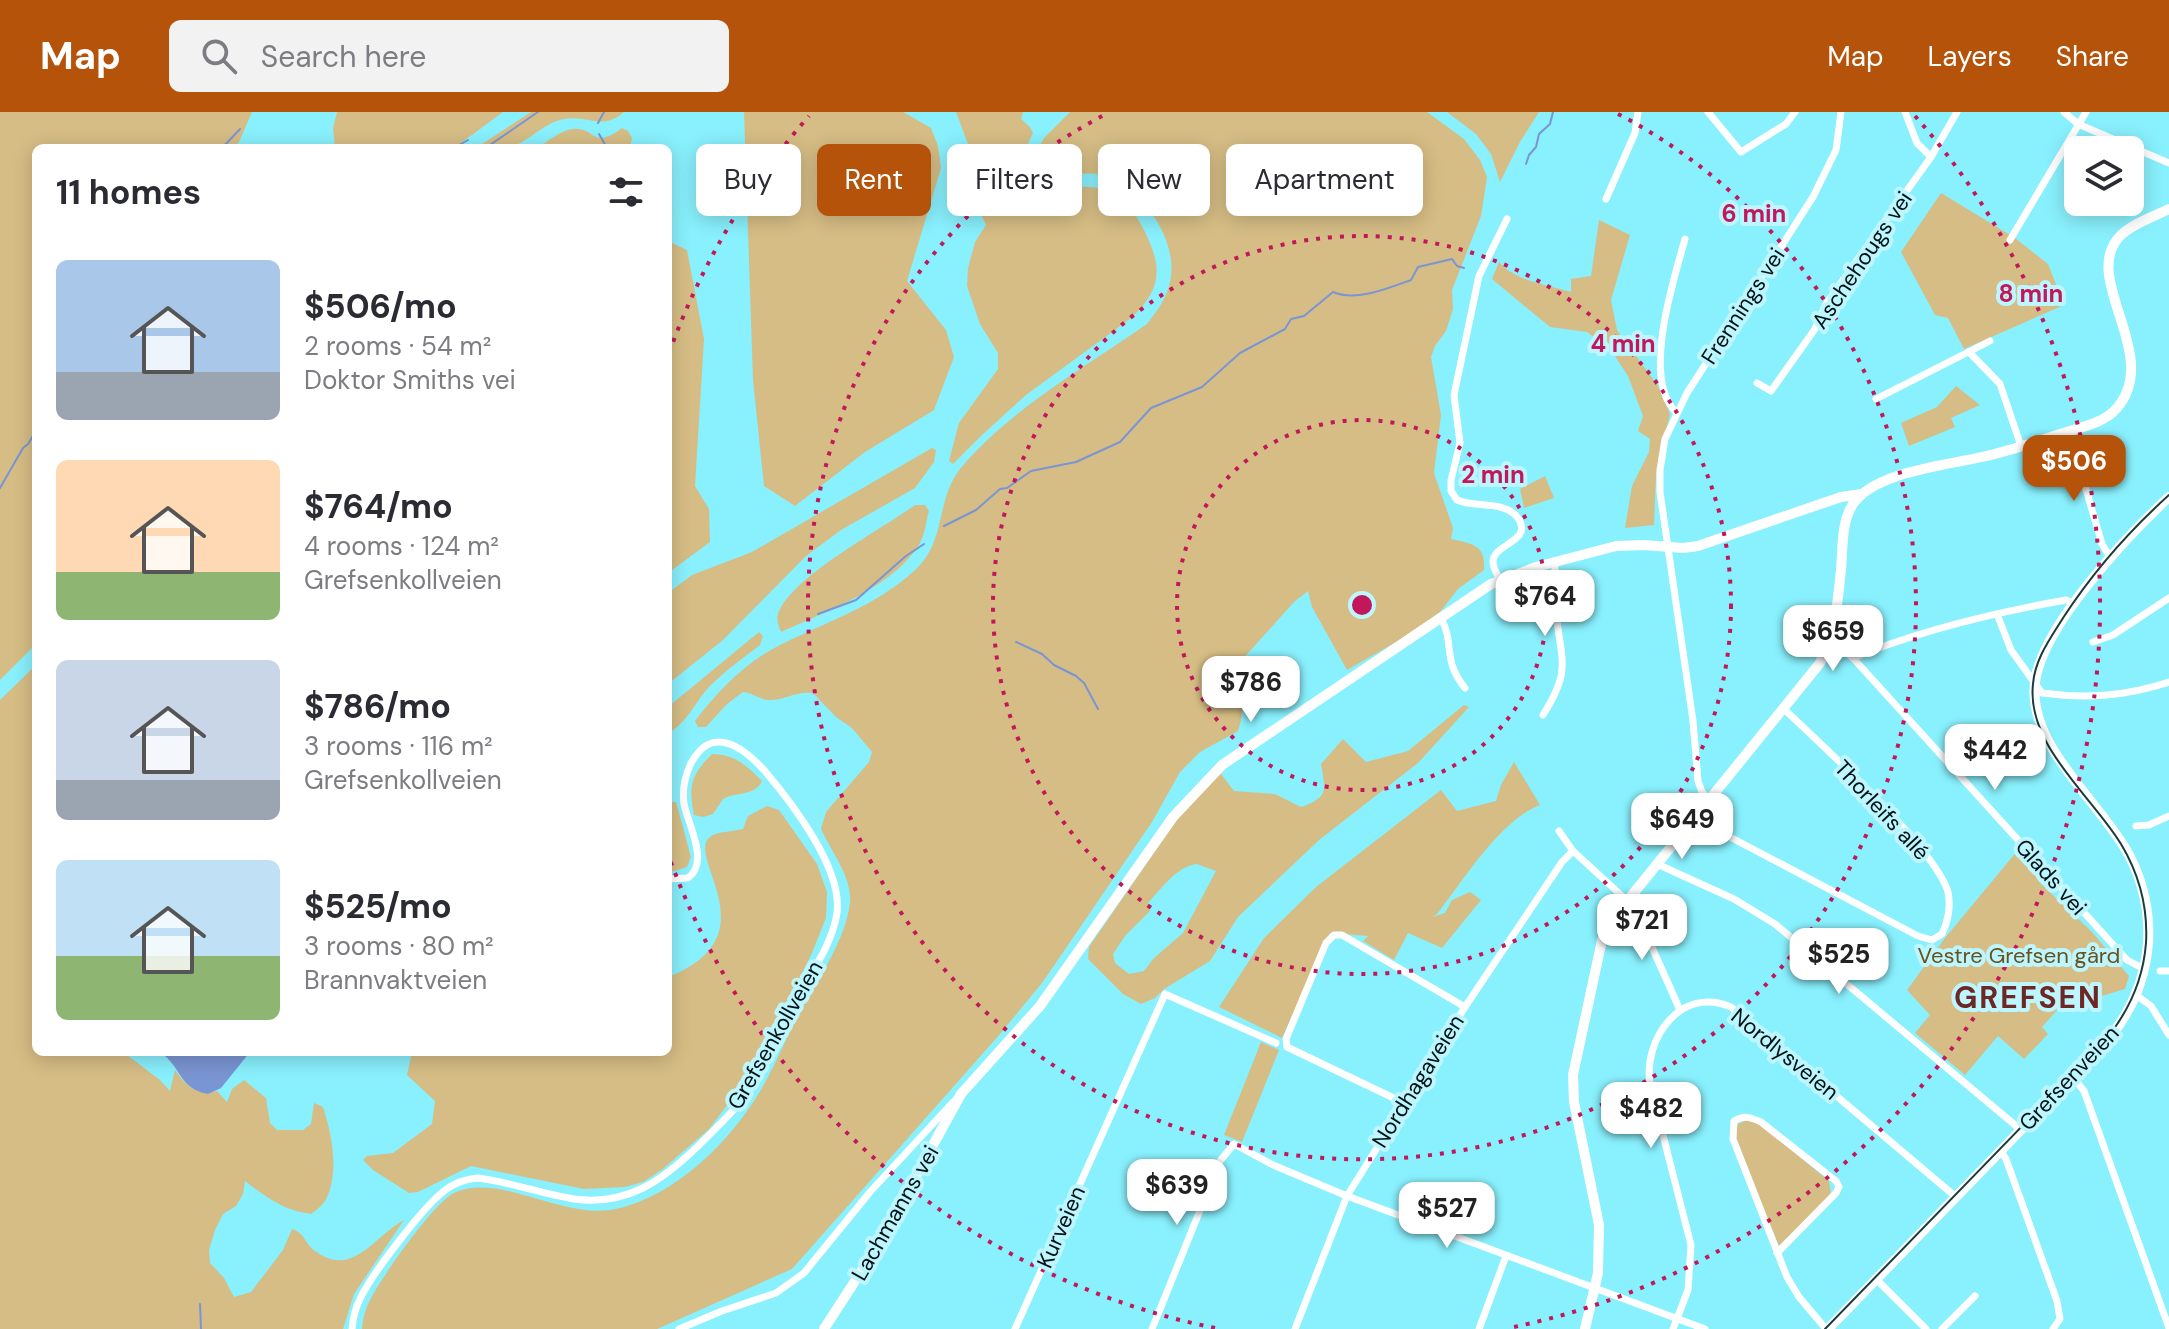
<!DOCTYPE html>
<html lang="en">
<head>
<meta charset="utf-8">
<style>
	:root { --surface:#fff; --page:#f2f2f3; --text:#2b2b33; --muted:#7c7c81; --accent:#b45309 }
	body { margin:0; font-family:"DM Sans",sans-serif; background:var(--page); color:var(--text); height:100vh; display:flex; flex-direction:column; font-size:30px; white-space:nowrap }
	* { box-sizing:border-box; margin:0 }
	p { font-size:26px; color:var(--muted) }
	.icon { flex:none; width:44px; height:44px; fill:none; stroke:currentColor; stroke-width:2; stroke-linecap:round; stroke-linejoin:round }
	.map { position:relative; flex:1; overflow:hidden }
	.sheet { position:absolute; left:32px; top:32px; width:640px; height:912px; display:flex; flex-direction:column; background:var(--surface); border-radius:12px; box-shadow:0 4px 20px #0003 }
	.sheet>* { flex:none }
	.hud { position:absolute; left:696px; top:32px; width:760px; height:72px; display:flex; gap:16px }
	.tools { position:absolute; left:2064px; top:24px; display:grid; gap:16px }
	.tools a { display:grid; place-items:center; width:80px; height:80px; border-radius:12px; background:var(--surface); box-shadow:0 4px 20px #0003; font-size:40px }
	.price { position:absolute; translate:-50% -68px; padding:0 18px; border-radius:16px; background:#fff; color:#222; font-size:26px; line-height:52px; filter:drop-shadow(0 2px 4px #0008) }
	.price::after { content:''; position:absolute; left:50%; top:48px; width:24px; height:18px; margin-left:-12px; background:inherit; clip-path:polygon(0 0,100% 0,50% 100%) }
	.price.active { background:var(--accent); color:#fff }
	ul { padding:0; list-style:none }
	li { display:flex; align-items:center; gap:24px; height:200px; padding:0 24px }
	li span { display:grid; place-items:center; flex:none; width:224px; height:160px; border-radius:12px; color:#555 }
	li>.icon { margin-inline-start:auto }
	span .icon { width:96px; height:96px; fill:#fffc; stroke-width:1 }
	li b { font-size:34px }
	h2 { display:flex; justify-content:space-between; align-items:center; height:96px; padding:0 24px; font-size:34px }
	.pill { padding:0 28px; border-radius:12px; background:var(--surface); box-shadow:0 4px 20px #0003; font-size:28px; line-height:72px }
	.pill.active { background:var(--accent); color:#fff }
	header { display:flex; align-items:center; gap:48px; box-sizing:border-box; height:112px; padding:0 40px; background:var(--accent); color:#fff }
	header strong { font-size:38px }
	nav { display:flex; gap:44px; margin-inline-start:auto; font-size:28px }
	.search { width:560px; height:72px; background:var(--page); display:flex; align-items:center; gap:20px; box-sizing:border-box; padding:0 28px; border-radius:12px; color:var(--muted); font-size:30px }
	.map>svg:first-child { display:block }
</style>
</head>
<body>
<header>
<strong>Map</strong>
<div class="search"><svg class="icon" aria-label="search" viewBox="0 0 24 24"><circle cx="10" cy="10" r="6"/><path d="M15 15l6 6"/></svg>Search here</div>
<nav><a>Map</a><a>Layers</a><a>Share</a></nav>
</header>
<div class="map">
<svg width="2169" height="1217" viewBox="0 0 2169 1217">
	<rect width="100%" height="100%" fill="#89f0fd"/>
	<g fill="#d6bd85" fill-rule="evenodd">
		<polygon points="0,0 252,0 239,30 234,36 36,36 36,532 0,568"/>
		<polygon points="337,0 503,0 454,36 335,36 333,16"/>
		<path d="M531,0H624C603,19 589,3 564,7C546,10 531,27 514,34C504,39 487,36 476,36Z"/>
		<polygon points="744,0 903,0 931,16 938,34 941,56 907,169 946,218 954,245 934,298 865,340 795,394 764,374 753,268"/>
		<path d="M956,0H1023L1021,7L1030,15L1033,21C1026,35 1020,49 1031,61C1053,86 1086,66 1113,81C1127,89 1137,104 1144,118C1163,156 1162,177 1131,206L1026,283L982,323L953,352L949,349L959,311L998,257V241L980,212L967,174L968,156L975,130L986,113L975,90L971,73L972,43Z"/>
		<path d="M1070,0H1427L1464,27L1480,48L1487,65L1481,104L1452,178L1453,197L1446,219L1435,234L1431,245L1441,303L1434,361L1453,416L1451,427C1472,432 1486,432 1484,458L1458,477L1440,500L1405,525L1347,558L1312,495L1308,479L1294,490L1230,561V575C1245,590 1244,600 1238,619L1200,640L1180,660L1152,710L1042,871L1000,922L792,1157L657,1217H362C363,1206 365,1198 370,1188C381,1166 435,1088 456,1080C501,1061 563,1108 616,1097C677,1083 731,1029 762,976C777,950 788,921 803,895C821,862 846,827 850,790C852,765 831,739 821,717L826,700L869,650L872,640L852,616L836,605L813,581C794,579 784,589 768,588C760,587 752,581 743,580L727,592L706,615H698L695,609C718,579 746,550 780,533C826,510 874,495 913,460C947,431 935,389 960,357C1010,297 1084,256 1147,212C1156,200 1165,189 1169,174C1181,134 1148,84 1112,66C1084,52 1053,78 1035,43L1044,26Z"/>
		<polygon points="1447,0 1539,0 1520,30 1500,70 1491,42 1476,22"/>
		<path d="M622,16L628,19L632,26L630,36H537C547,30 561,18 573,17C595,14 592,39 622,16Z"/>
		<polygon points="1941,81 2015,126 2048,152 2064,193 1964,237 1948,206 1935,203 1901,140"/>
		<path d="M1599,108L1630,123L1611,188L1617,218L1658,274L1670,302L1656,363L1654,413L1625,416L1632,374L1649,340L1650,327L1638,319L1643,304L1628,264L1611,238L1587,220L1550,215L1492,167L1499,150C1515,169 1548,173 1571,180V167L1591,164Z"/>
		<polygon points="668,129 687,138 704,227 695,374 709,397 710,430 668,461"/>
		<polygon points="1956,274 1980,293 1951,306 1955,315 1909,334 1901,311 1937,295"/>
		<polygon points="932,336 936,338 934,350 915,376 841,418 806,444 723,528 668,572 668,481 692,463 752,440"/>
		<polygon points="1545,364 1554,386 1524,396 1520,377"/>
		<path d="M915,393H925L929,399C926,409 925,421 921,429C897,474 825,500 781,520C778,512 775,506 780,497C800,460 879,419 915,393Z"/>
		<path d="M759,520L763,524L760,533C743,546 725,559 710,574C696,588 687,612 668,621V595Z"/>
		<path d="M36,553V940H123L160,968L170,979L175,958C185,973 198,985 217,979L227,990L232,977L244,968L266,986L270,1011L277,1018H303L311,1012L314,991L323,995C332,1022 340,1063 325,1089C322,1094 316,1098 311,1102C284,1099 266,1085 245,1069L243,1082L236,1094L223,1102L215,1118L209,1138L210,1151L224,1166L234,1185L251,1180L283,1138L292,1117C305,1121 305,1132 315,1139C353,1167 374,1124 404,1108L354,1182L343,1217H0V588Z"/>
		<path d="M1464,593L1469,595L1418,651L1319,728L1238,805L1210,849L1164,877L1155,886L1141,892L1123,882L1088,847L1089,835L1177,707L1218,658L1234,679L1275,682L1301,695C1330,685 1325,677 1321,652L1343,627L1366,650L1408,639ZM1197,752L1216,759L1183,821L1154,846L1144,859L1129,862L1115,851L1113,842L1125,824L1150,799L1148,791C1162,776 1177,754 1197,752Z"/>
		<path d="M712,642C734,642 746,653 762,669C755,684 736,680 723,687L713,702L703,705L694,703C688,674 691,663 712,642Z"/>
		<path d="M1514,650L1540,693C1500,708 1464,768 1437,802L1432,805L1445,801L1452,788L1470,780L1481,788L1442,836L1408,821L1394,848L1363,829L1368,824L1330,821L1282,926L1219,895L1264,826L1316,775L1441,678L1457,699L1496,689L1501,673Z"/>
		<polygon points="669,690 676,690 691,745 687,755 671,760 668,759"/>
		<path d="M767,694L779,698L817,752L827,780L826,806L812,841L763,941L744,971L709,1017L663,1057L643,1070L625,1075L584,1077L471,1054L418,1080L409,1081L373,1058L363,1048L367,1044L393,1041L432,1012L435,989L407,963L412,940H668V865C777,822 678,740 713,723C718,720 736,719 743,717L748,704Z"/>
		<polygon points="2018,738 2040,765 2038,769 2092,820 2129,864 2125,877 2058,897 2042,915 2048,922 2024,947 1998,924 1965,963 1915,921 1930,903 1907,878 1945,826"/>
		<polygon points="1261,930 1279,938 1242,1030 1224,1023"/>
		<polygon points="1750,1007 1761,1013 1829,1069 1831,1083 1779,1134 1735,1029 1734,1019 1738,1012"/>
	</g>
	<path fill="#7a95d3" d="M159,940H250L221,976L208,982C178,977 181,952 159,940Z"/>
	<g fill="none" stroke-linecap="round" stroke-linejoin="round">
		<g stroke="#7a95d3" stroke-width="2">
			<polyline points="598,11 604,0"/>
			<polyline points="599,22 607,36"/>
			<polyline points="487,35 538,0"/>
			<polyline points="214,36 224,34 240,17"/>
			<polyline points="454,36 468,28"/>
			<polyline points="1526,52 1529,43 1536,35 1539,22 1550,12 1553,0"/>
			<polyline points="0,376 23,336 28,332 36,319"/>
			<path d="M944,414L976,398L1000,377L1007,376L1031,359L1076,350L1120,330L1151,296L1202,275L1240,241L1285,217L1291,207L1304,204L1333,180C1356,190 1389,176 1411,168L1418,155L1452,147L1457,154L1464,156"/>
			<polyline points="818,502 856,488 906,444 924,432"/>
			<polyline points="1016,530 1042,542 1054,553 1076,564 1084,571 1098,597"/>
			<polyline points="200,1192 201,1217"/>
		</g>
		<g stroke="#fff" stroke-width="7">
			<polyline points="1708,0 1741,40 1786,12 1795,0"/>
			<polyline points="1905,0 1917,31 1931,45"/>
			<polyline points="2064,0 2078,12 2169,51"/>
			<polyline points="1606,87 1635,21 1638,0"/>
			<polyline points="2010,128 2086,0"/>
			<polyline points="1969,240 2000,272 2021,334"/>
			<polyline points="1757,271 1771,279 1815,217 1826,192 1931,45 1957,0"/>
			<polyline points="1876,287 1990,229"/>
			<path d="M1676,300C1641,267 1674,167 1685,127"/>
			<polyline points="2069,319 2102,432 2110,445"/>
			<path d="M1500,468C1498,463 1493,457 1493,450C1493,431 1534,430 1518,406C1505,388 1474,396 1457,388L1451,379V368L1460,331L1454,283L1479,164L1507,107"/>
			<path d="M1997,502L2011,538L2042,581C2087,587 2126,584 2169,570"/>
			<path d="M1441,506C1455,532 1442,548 1465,576"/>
			<polyline points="1831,528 1853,546 2117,837 2127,848 2144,857"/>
			<polyline points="2093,530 2113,523 2169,486"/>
			<path d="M1853,546C1921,518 1992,501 2066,488L2075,492"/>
			<path d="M1543,603C1572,557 1561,550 1556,500C1555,483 1557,466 1554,449"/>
			<polyline points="1710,688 1702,680 1698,669 1693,609 1660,380 1660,358 1665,327 1687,281 1813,85 1836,38 1841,0"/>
			<path d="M1696,705L1711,715L1918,824L1932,828L1942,822C1948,810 1951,794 1948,780C1935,736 1821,632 1784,597"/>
			<polyline points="2136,714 2149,713 2169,704"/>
			<polyline points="1559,719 1573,739 1634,795 1680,898"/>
			<polyline points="1657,752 1734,787 1775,812 2021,1018"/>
			<polyline points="2160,859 2169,859"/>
			<polyline points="2136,883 2151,894 2169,923"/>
			<polyline points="2073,965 2084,979 2169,1216"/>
			<polyline points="1404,991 1287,935 1286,927 1326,831 1334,823 1342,823 1465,895"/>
			<polyline points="2001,1039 2006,1047 2057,1189 2060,1207 2053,1217"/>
			<path d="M1777,1141L1836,1081L1839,1075L1836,1069L1761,1010C1750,1005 1745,1003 1734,1009L1733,1027L1787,1165L1799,1185L1826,1217"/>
			<polyline points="1876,1167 1926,1217"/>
			<path d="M352,1217C353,1206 355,1197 360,1187C371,1163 423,1095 444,1079C454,1071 465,1067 478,1066C510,1070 542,1082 574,1087C627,1094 662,1069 698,1034C714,1018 730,1003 745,985C763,953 778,920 796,888C811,861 832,833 837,801C843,757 792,691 764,658C751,644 728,622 707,633C700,637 695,644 691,651C685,664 682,678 684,692C688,713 710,750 688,766L668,767"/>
			<polyline points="679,1217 722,1199 776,1181 804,1161 870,1080 954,989"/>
			<polyline points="1015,1217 1165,882 1276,931"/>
			<polyline points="1152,1217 1220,1049 1234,1032 1273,1053 1347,1084 1705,1217"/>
			<polyline points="1295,1217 1347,1084 1465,895 1562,750 1573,739"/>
			<polyline points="1479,1217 1506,1144"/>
			<path d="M1673,1217L1688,1178L1691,1133L1650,972C1643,927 1681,873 1731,895L1956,1085"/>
			<polyline points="1942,1217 1975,1184"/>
		</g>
		<g stroke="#fff" stroke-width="10">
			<polyline points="824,1217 877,1135 961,982 1040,894 1173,705 1222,653 1491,472 1536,455 1616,434 1644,433 1683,436 1698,434 1841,385 1862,382"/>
			<path d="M1585,1217L1598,1161L1599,1113L1574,990L1573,963L1602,828L1628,788L1820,551C1835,520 1838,490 1841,457C1843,436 1841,410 1853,392C1874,360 1947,353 1982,345C2009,339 2036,330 2063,321C2082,315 2104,311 2117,296C2163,242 2078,165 2121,123C2134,111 2153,105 2169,97"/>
			<path d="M1828,1217L2106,930C2130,902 2145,868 2148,831C2150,801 2143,769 2129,743C2101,690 2027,634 2035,570C2042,514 2128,423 2169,385"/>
		</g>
		<path stroke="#193b3f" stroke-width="2" d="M1825,1217L2100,934C2126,905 2143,870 2146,831C2148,796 2139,762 2121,732C2092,684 2026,633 2033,572C2035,547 2050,527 2063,506C2093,460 2128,420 2169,383"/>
	</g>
	<g fill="none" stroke="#c2185b" stroke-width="4" stroke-dasharray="4 8">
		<circle cx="1362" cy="493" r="185"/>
		<circle cx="1362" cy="493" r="369"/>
		<path d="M1618 2A554 554 0 1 1 1106 2"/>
		<path d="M1215 1216A738 738 0 0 1 669 745M669 241A738 738 0 0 1 809 4M1915 4A738 738 0 0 1 1509 1216"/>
	</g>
	<g text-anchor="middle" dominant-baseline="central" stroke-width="8" stroke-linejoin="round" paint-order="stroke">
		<g font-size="22" fill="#001215" stroke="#bdf6fe">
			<text transform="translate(1862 148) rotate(-56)">Aschehougs vei</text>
			<text transform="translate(1743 194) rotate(-57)">Frennings vei</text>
			<text transform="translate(1882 698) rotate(47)">Thorleifs allé</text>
			<text transform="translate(2051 765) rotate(48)">Glads vei</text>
			<text transform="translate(775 923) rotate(-60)">Grefsenkollveien</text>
			<text transform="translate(1785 942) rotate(39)">Nordlysveien</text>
			<text transform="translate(2069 966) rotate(-47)">Grefsenveien</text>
			<text transform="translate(1418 969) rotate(-58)">Nordhagaveien</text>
			<text transform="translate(895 1101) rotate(-60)">Lachmanns vei</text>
			<text transform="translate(1061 1115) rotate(-66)">Kurveien</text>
		</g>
		<g font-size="22" fill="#68521d" stroke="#bdf6fe">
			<text x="2019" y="843">Vestre Grefsen gård</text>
		</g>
		<g font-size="30" font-weight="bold" letter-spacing="2" fill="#6d2724" stroke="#bdf6fe">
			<text x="2028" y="885">GREFSEN</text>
		</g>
	</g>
	<circle cx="1362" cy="493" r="12" fill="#c2185b" stroke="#bdf6fe" stroke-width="4"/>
	<g font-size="24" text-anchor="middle" font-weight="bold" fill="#c2185b" stroke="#bdf6fe" stroke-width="8" stroke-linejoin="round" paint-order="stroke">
		<text x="1754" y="110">6 min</text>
		<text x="2031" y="190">8 min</text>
		<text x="1623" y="240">4 min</text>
		<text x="1493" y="371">2 min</text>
	</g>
</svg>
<div class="tools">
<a><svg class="icon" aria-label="layers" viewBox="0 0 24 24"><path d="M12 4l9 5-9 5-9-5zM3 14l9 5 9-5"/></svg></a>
</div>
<b class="price active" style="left:2074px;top:391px">$506</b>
<b class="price" style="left:1545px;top:526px">$764</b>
<b class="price" style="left:1833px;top:561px">$659</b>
<b class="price" style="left:1251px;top:612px">$786</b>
<b class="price" style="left:1995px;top:680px">$442</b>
<b class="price" style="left:1682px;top:749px">$649</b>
<b class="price" style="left:1642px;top:850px">$721</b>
<b class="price" style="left:1839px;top:884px">$525</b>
<b class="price" style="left:1651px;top:1038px">$482</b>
<b class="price" style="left:1177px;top:1115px">$639</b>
<b class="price" style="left:1447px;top:1138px">$527</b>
<div class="hud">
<a class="pill">Buy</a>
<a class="pill active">Rent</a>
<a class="pill">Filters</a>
<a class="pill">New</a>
<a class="pill">Apartment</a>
</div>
<section class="sheet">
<h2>11 homes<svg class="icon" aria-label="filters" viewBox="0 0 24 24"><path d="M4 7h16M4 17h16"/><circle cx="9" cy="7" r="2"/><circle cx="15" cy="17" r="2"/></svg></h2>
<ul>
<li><span style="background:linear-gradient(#a9c7e8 70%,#9aa5b1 0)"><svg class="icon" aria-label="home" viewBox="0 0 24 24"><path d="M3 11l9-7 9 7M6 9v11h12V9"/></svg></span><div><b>$506/mo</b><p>2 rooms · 54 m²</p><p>Doktor Smiths vei</p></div></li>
<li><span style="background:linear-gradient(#ffd9b3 70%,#8fb573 0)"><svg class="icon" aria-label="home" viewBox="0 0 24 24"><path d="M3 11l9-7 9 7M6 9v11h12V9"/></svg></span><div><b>$764/mo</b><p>4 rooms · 124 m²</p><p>Grefsenkollveien</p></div></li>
<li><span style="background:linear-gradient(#c9d6e8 75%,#9aa5b1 0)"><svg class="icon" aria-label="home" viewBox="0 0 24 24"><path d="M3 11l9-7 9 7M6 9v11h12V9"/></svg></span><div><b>$786/mo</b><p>3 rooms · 116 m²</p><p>Grefsenkollveien</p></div></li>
<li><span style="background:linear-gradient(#bfe0f5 60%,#8fb573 0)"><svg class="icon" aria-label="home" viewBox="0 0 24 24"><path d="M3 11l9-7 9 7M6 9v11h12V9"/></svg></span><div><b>$525/mo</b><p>3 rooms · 80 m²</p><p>Brannvaktveien</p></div></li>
</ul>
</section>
</div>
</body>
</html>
